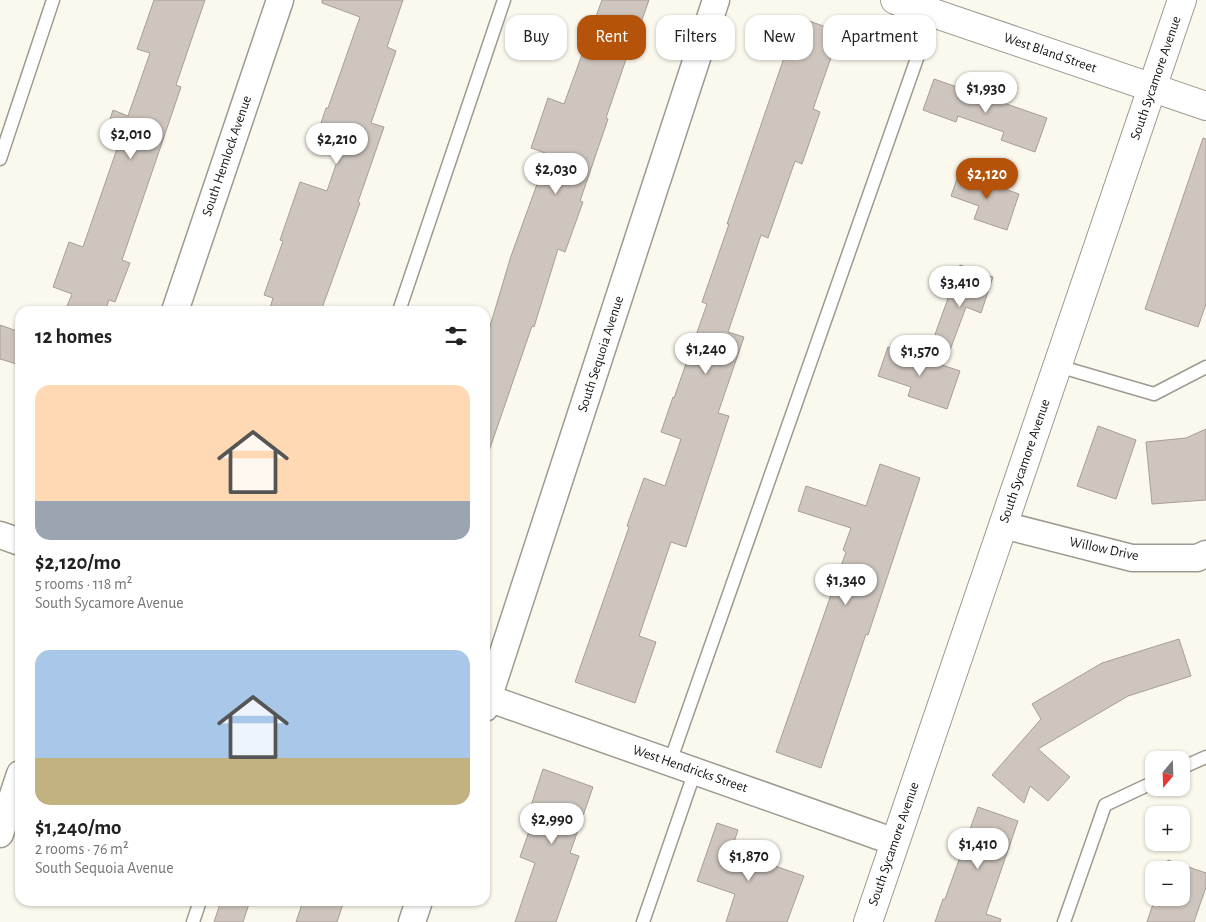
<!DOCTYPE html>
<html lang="en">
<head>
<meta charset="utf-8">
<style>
	:root { --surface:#fff; --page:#f6f6f6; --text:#222; --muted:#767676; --accent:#b45309 }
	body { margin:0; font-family:"Alegreya Sans",sans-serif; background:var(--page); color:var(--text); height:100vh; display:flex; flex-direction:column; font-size:19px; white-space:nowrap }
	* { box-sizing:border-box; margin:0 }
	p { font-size:16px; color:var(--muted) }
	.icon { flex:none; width:28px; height:28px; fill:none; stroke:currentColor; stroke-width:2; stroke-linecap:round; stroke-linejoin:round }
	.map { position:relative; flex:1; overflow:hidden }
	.side { position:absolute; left:15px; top:306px; width:475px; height:600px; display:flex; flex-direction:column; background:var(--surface); border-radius:15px; box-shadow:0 1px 4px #0004 }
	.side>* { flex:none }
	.top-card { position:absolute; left:505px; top:15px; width:475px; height:45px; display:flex; gap:10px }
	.needle { width:32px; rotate:199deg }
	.fabs { position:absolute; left:1145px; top:751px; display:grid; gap:10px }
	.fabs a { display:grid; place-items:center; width:45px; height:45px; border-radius:10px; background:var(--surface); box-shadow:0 1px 4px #0004; font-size:25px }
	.price { position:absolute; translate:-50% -42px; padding:0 11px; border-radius:18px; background:#fff; color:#222; font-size:16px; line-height:32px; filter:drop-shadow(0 1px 2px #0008) }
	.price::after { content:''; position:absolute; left:50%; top:30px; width:15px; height:11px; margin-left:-8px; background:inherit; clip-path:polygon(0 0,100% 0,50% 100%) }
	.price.selected { background:var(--accent); color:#fff }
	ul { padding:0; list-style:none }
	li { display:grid; align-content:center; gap:10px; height:265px; padding:0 20px }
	li span { display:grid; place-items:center; height:155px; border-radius:15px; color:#555 }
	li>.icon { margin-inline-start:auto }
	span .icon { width:90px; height:90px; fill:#fffc; stroke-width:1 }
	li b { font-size:21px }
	h2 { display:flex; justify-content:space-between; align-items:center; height:60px; padding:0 20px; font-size:21px }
	.chip { padding:0 18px; border-radius:15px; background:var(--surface); box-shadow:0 1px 4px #0004; font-size:18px; line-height:45px }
	.chip.selected { background:var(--accent); color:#fff }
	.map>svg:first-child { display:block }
</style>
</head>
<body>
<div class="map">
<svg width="1206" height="922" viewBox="0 0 1206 922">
	<rect width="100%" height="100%" fill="#fbf8ee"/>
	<g fill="#cec5be" stroke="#a69e97">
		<polygon points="154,0 205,0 176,85 181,87 122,260 130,263 115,302 109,300 105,311 65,311 72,294 53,287 69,242 83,247 119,143 104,138 113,110 128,116 150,53 137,49"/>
		<polygon points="322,0 403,0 387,47 396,51 371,123 384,127 358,202 360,203 321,311 269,311 273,298 264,295 283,241 280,240 300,182 327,191 340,153 314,144 326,108 328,108 360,17 322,3"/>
		<polygon points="602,0 649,0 639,28 637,27 606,118 608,119 580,201 583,202 565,252 558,249 534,327 532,326 488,454 485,453 485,343 511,256 548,154 531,148 548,98 564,104"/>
		<polygon points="798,17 840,32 813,109 820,112 802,164 795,161 768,238 761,235 728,332 744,337 718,413 729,416 686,547 671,542 639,636 656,642 635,703 575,682 629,527 627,526 644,478 665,486 681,439 661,432 673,397 674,398 707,304 702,302 729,224 727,224"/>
		<polygon points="934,79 1047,118 1035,152 1001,140 1004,132 958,116 956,122 923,110"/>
		<polygon points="1203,138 1206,139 1206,304 1198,327 1145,309"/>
		<polygon points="959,173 1019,194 1007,230 974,219 979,206 951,196"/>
		<polygon points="960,265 993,277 981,313 966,307 946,361 928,354"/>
		<polygon points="0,325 20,332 20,365 0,359"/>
		<polygon points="888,347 960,371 947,409 908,396 911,387 878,376"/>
		<polygon points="1098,426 1136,440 1116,499 1077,486"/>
		<polygon points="1206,429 1206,500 1152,504 1146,442 1186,438"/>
		<polygon points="880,464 920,478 868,635 866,634 821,768 776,752 846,552 843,550 851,528 798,511 806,486 866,506"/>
		<polygon points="1179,639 1191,676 1128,696 1038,749 1070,777 1048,801 1030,786 1024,803 992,775 1041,719 1032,704 1102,663"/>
		<polygon points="543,769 593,787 570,853 579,856 556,922 515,922 535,863 520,857 533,820 527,818"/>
		<polygon points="978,807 1018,821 986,914 1001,919 1000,922 935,922 943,899 945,899"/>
		<polygon points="717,823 738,830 731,851 804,876 787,922 726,922 735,894 697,881"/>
		<polygon points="1168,860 1206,873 1206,887 1194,922 1147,922 1155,898 1181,898 1181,870 1165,870"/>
		<polygon points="221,901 250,901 243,922 214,922"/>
		<polygon points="303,901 344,901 337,922 296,922"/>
	</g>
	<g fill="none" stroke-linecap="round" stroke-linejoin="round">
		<defs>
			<g id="lane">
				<polyline points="0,159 53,0"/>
				<polyline points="399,311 504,0"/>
				<polyline points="1058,366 1154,394 1206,367"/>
				<polyline points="670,762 934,10"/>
				<polyline points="1181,768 1206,757"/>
				<polyline points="193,922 200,901"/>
				<polyline points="643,922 695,771"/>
				<polyline points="1064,922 1105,805 1154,782"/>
			</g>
			<g id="street">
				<polyline points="175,311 280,0"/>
				<polyline points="1003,525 1132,558 1197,558 1206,554"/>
				<polyline points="0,535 20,542"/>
				<polyline points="485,697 895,842"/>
				<polyline points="485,708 716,0"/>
				<polyline points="0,834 20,774"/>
				<polyline points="412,922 419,901"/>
			</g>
			<g id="secondary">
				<polyline points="895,0 1206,106"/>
				<polyline points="868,922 1182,0"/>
			</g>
		</defs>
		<use href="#lane" stroke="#9d9a91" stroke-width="15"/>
		<use href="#street" stroke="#9d9a91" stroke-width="29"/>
		<use href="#secondary" stroke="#9d9a91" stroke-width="30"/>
		<use href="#lane" stroke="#fff" stroke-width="12"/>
		<use href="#street" stroke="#fff" stroke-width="26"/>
		<use href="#secondary" stroke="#fff" stroke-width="28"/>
	</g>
	<g text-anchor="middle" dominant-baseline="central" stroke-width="4.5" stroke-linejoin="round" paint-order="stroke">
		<g font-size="14" fill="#171512" stroke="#fff">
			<text transform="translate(1050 53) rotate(19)">West Bland Street</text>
			<text transform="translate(1156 78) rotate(-71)">South Sycamore Avenue</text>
			<text transform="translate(227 156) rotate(-71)">South Hemlock Avenue</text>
			<text transform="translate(601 354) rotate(-72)">South Sequoia Avenue</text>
			<text transform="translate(1025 461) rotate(-71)">South Sycamore Avenue</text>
			<text transform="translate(1104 549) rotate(12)">Willow Drive</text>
			<text transform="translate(690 769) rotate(19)">West Hendricks Street</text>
			<text transform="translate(894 844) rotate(-71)">South Sycamore Avenue</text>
		</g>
	</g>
</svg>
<div class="fabs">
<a><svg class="needle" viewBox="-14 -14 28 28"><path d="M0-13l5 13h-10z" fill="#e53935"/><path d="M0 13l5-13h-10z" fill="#767676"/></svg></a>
<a>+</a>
<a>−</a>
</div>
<b class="price" style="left:986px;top:114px">$1,930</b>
<b class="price" style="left:131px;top:160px">$2,010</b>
<b class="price" style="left:337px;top:165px">$2,210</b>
<b class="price" style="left:556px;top:195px">$2,030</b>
<b class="price selected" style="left:987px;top:200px">$2,120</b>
<b class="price" style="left:960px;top:308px">$3,410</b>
<b class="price" style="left:706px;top:375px">$1,240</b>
<b class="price" style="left:920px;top:377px">$1,570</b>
<b class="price" style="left:846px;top:606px">$1,340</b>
<b class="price" style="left:552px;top:845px">$2,990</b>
<b class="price" style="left:978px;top:870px">$1,410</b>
<b class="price" style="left:749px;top:882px">$1,870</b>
<div class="top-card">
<a class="chip">Buy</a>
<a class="chip selected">Rent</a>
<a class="chip">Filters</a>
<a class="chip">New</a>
<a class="chip">Apartment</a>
</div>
<section class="side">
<h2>12 homes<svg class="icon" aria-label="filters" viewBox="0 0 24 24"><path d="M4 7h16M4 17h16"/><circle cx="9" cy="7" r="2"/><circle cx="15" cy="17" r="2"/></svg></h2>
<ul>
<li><span style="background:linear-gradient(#ffd9b3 75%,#9aa5b1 0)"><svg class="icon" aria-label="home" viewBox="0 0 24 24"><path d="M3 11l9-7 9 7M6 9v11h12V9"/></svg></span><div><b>$2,120/mo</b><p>5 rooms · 118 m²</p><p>South Sycamore Avenue</p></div></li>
<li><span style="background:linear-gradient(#a9c7e8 70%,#c2b280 0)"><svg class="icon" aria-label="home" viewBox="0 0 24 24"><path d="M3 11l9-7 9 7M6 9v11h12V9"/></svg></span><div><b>$1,240/mo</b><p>2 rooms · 76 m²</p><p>South Sequoia Avenue</p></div></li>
</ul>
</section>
</div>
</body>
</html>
